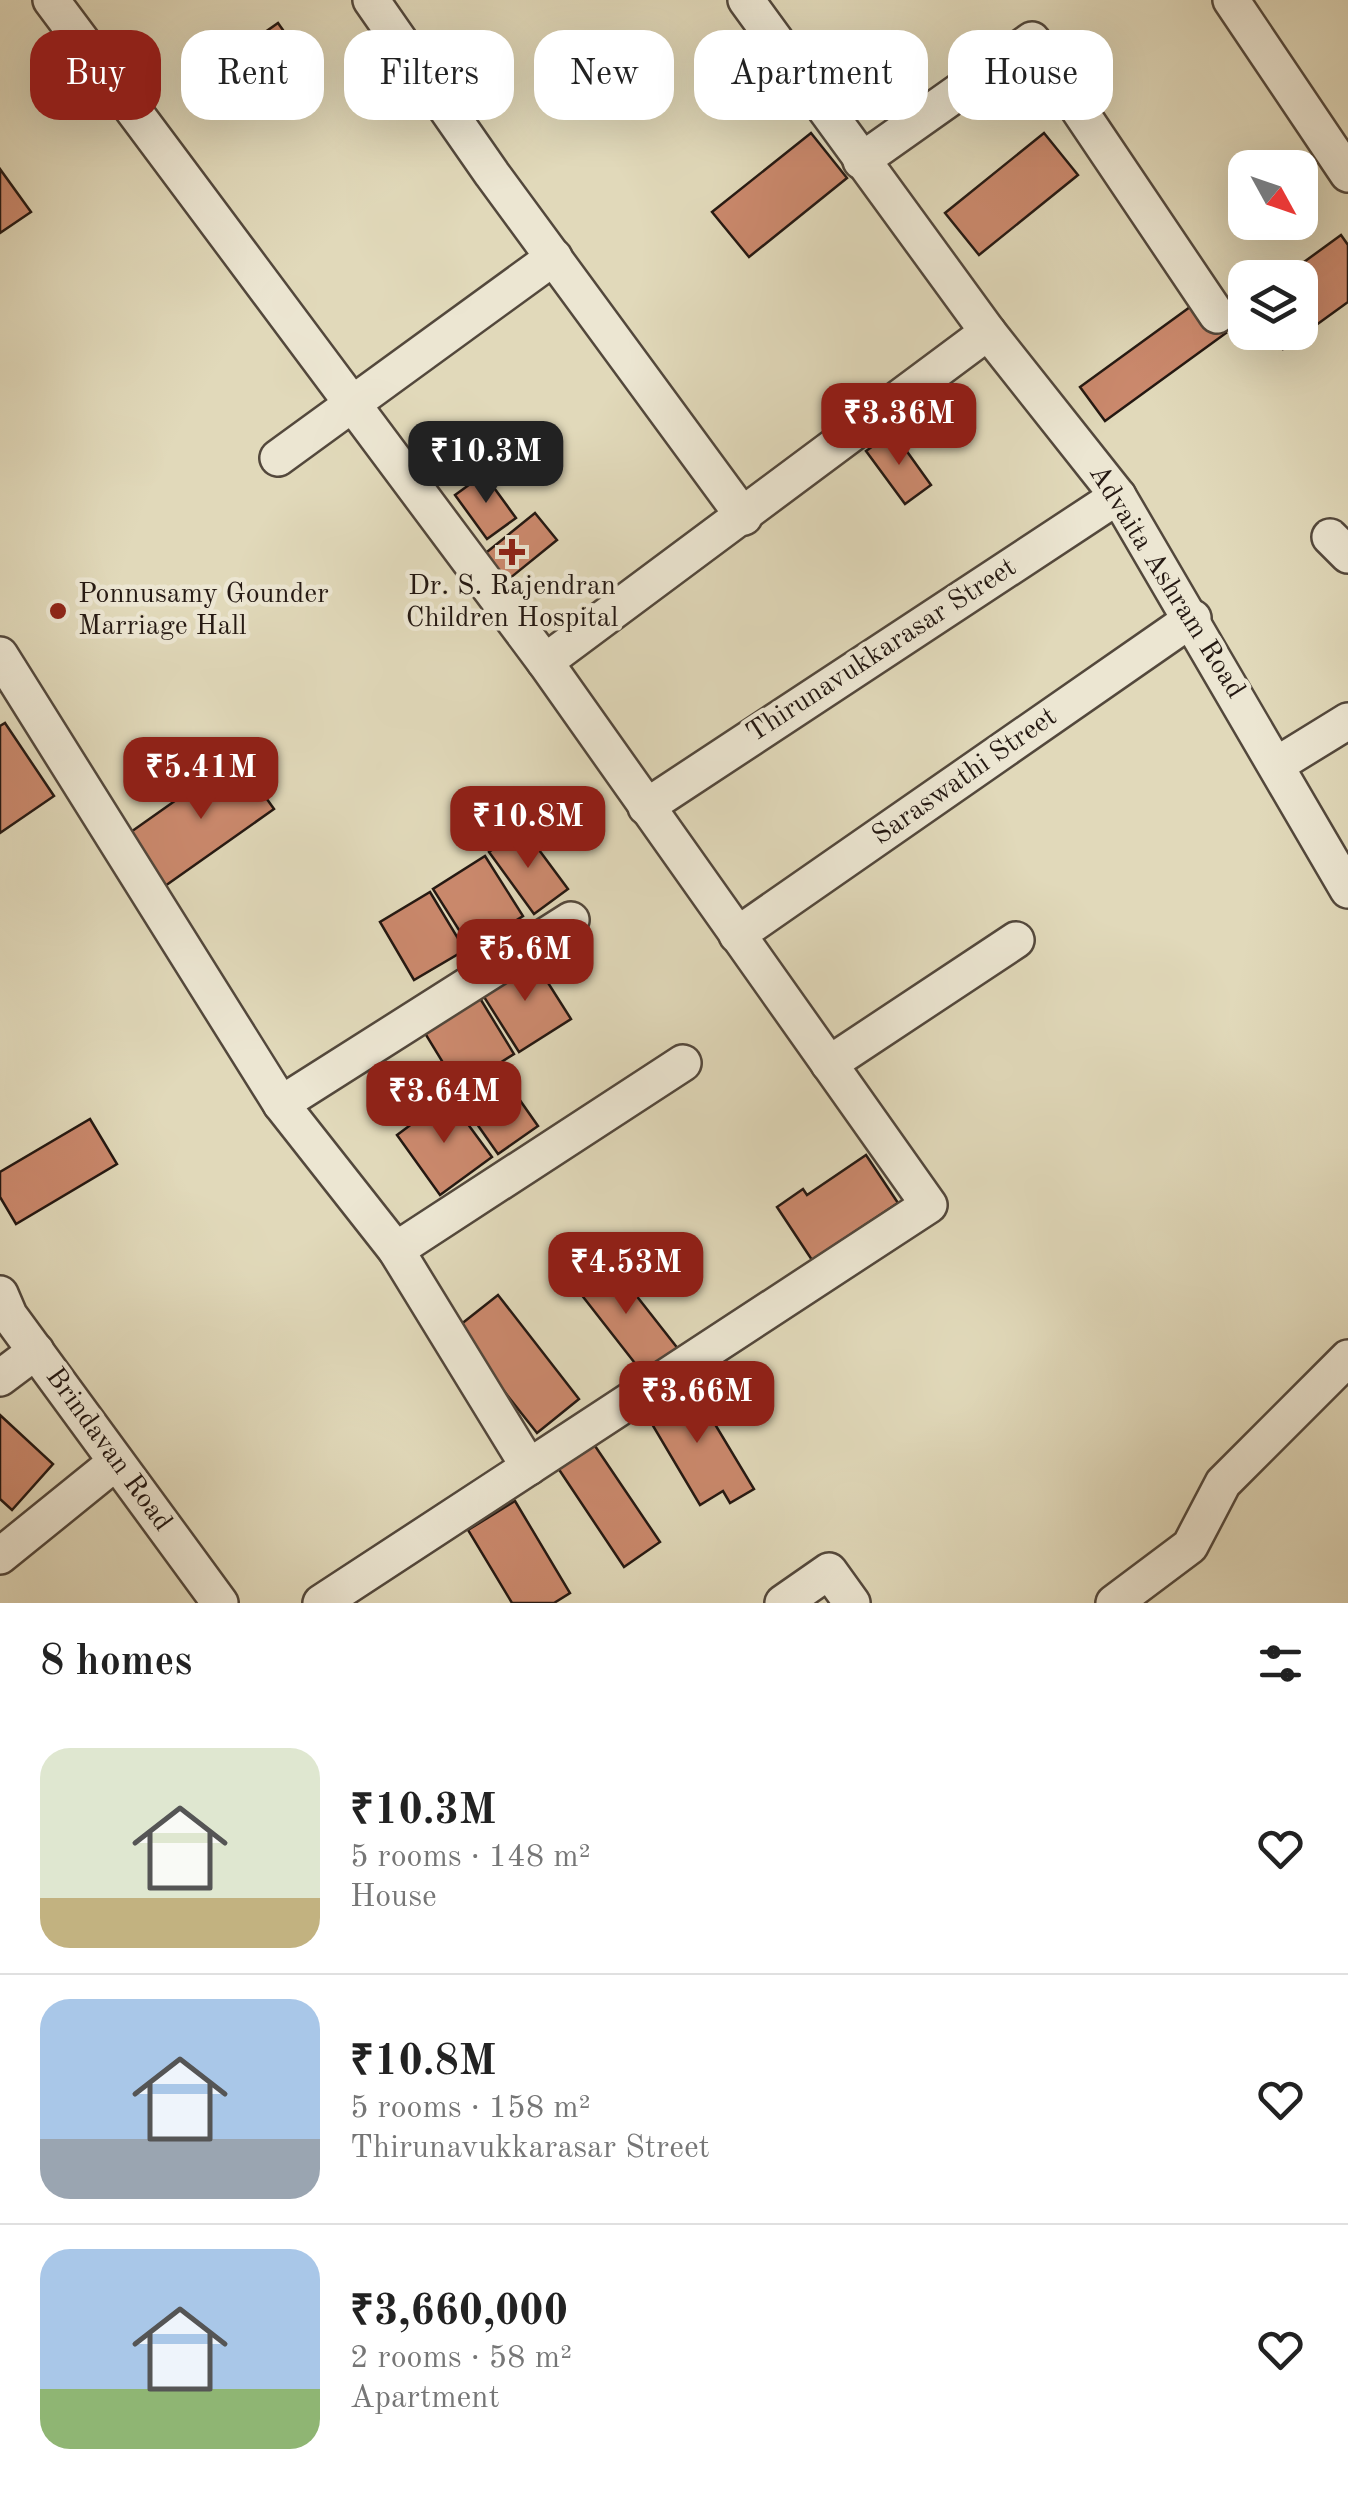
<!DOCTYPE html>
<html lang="en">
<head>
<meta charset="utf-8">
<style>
	:root { --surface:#fff; --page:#f2f2f2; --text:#222; --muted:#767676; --line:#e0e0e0; --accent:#8f2418 }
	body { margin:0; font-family:"Old Standard TT",serif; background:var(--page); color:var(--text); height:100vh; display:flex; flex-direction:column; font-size:38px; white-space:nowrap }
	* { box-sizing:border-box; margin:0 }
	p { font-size:32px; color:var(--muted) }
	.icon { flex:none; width:55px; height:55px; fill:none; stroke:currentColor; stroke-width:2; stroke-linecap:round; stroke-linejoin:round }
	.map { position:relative; height:1603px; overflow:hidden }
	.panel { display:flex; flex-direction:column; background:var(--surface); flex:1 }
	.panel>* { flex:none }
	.top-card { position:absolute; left:30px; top:30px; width:1290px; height:90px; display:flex; gap:20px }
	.needle { width:65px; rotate:130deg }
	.tools { position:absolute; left:1228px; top:150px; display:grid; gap:20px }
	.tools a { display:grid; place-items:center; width:90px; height:90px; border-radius:20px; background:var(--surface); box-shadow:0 10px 40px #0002; font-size:50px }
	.price { position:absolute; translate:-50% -85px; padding:0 22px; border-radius:20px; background:var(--accent); color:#fff; font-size:32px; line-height:65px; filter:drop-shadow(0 2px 5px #0008) }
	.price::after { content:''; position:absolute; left:50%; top:60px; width:30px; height:22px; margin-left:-15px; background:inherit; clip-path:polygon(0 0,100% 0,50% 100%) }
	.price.selected { background:#222; color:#fff }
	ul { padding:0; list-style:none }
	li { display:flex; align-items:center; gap:30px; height:250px; padding:0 40px }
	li+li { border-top:2px solid var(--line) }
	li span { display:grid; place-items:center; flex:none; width:280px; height:200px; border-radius:30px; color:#555 }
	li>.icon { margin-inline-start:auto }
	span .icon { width:120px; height:120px; fill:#fffc; stroke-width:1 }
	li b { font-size:42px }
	h2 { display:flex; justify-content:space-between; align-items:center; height:120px; padding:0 40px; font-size:42px }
	.tag { padding:0 35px; border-radius:30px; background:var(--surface); box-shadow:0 10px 40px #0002; font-size:35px; line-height:90px }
	.tag.selected { background:var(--accent); color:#fff }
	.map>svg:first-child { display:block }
</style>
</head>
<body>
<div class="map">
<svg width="1348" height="1603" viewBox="0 0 1348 1603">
	<rect width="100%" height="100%" fill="#e1d9ba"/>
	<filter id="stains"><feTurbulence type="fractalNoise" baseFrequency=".002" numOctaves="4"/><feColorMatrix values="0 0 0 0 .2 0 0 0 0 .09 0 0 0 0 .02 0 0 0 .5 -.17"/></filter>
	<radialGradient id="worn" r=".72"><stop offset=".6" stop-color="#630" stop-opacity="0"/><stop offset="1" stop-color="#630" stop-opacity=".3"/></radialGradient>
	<g fill="#cb896d" stroke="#241812" stroke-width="2.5">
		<polygon points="278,23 311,70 264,103 231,56"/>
		<polygon points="811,133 847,178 749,257 712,212"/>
		<polygon points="1044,133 1078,175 979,255 945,213"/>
		<polygon points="0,169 31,212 0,233"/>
		<polygon points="1341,235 1348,245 1348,302 1283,349 1272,332 1300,332 1300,278 1282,278"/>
		<polygon points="1201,299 1226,333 1105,421 1080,387"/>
		<polygon points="893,432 931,485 905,504 866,451"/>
		<polygon points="484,474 516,518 487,539 455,495"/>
		<polygon points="535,513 557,540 504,583 482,556"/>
		<polygon points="5,723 54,796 0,833 0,726"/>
		<polygon points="237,757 274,809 165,886 128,834"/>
		<polygon points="522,827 568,889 534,914 489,852"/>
		<polygon points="485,856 523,916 471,949 433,889"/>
		<polygon points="430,892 465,950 414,980 380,922"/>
		<polygon points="531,956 571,1019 519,1052 479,989"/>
		<polygon points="478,995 514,1054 459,1089 423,1030"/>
		<polygon points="498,1069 538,1126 498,1154 458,1097"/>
		<polygon points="448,1097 492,1157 440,1195 397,1135"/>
		<polygon points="90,1119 117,1164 16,1224 0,1197 0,1172"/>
		<polygon points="866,1155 898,1203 812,1260 777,1207 803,1189 807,1195"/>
		<polygon points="606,1257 679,1350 645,1376 573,1284"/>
		<polygon points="498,1295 579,1399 537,1433 455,1329"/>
		<polygon points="689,1381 754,1489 730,1503 723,1491 700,1505 643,1409"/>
		<polygon points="0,1415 53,1464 12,1510 0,1499"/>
		<polygon points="591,1440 660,1542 624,1567 556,1465"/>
		<polygon points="515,1501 570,1593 554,1603 512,1603 468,1530"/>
	</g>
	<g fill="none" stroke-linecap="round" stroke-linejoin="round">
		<defs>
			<g id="minor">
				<polyline points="51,0 545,662 929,1205 321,1603"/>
				<polyline points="371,0 492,174 744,517"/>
				<polyline points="746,0 988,332 1118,496 1348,890"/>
				<polyline points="1231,0 1348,174"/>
				<polyline points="861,161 1032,40 1217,315"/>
				<polyline points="278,458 554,257"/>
				<polyline points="1330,537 1348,555"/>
				<polyline points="0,655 281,1104 396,1250 529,1467"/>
				<polyline points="545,662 988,332"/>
				<polyline points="1278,764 1348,721"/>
				<polyline points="646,807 1118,496"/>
				<polyline points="737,935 1193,618"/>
				<polyline points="829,1064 1016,940"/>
				<polyline points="281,1104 571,920"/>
				<polyline points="396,1250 683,1063"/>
				<polyline points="0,1294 9,1315 220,1603"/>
				<polyline points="0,1378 36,1351"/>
				<polyline points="0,1556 116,1462"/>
				<polyline points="783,1603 829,1571 852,1603"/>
				<polyline points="1114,1603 1190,1546 1223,1483 1348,1358"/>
			</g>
		</defs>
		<use href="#minor" stroke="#53483c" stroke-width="40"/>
		<use href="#minor" stroke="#ece6d2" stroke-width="35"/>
	</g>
	<g fill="#8f2418" stroke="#ece6d2" stroke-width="4">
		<path d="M507 537h10v10h10v10h-10v10h-10v-10h-10v-10h10z"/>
		<circle cx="58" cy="611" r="10"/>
	</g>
	<g text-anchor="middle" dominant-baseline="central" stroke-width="9" stroke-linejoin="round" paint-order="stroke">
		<g font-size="28" fill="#241812" stroke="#ece6d2">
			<text transform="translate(1166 582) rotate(58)">Advaita Ashram Road</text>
			<text transform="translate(882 651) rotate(-33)">Thirunavukkarasar Street</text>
			<text transform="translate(965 777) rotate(-35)">Saraswathi Street</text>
			<text transform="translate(108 1450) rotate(54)">Brindavan Road</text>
		</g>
		<g font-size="28" fill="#241812" stroke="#ece6d2">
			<text x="512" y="587">Dr. S. Rajendran<tspan x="512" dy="32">Children Hospital</tspan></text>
			<text x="78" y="595" text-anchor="start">Ponnusamy Gounder<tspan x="78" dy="32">Marriage Hall</tspan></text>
		</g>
	</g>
	<rect width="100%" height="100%" filter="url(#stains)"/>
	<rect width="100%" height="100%" fill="url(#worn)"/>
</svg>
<div class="tools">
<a><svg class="needle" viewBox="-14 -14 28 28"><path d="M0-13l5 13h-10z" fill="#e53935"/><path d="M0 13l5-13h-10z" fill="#767676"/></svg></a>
<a><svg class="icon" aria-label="layers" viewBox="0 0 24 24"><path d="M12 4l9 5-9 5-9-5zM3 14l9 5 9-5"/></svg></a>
</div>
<b class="price" style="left:899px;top:468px">₹3.36M</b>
<b class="price selected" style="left:486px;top:506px">₹10.3M</b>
<b class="price" style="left:201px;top:822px">₹5.41M</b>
<b class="price" style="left:528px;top:871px">₹10.8M</b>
<b class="price" style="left:525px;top:1004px">₹5.6M</b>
<b class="price" style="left:444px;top:1146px">₹3.64M</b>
<b class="price" style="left:626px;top:1317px">₹4.53M</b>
<b class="price" style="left:697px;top:1446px">₹3.66M</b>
<div class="top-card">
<a class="tag selected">Buy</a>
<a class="tag">Rent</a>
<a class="tag">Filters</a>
<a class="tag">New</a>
<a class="tag">Apartment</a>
<a class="tag">House</a>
</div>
</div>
<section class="panel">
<h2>8 homes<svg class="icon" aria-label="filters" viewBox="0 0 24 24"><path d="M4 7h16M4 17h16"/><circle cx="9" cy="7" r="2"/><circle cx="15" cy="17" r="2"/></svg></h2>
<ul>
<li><span style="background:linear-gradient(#dfe7d0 75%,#c2b280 0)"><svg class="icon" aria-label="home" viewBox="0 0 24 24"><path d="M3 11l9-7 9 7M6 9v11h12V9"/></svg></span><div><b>₹10.3M</b><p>5 rooms · 148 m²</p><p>House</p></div><svg class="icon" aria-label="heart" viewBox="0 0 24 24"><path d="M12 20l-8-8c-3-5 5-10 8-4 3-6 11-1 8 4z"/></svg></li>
<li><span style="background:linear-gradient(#a9c7e8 70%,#9aa5b1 0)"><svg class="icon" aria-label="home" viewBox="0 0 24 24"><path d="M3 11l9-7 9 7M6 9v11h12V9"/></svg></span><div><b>₹10.8M</b><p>5 rooms · 158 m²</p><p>Thirunavukkarasar Street</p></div><svg class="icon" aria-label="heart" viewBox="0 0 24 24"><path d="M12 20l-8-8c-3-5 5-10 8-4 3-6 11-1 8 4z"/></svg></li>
<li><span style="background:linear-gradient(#a9c7e8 70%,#8fb573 0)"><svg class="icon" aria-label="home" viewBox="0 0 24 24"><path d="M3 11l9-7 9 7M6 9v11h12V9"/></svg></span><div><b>₹3,660,000</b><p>2 rooms · 58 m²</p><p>Apartment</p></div><svg class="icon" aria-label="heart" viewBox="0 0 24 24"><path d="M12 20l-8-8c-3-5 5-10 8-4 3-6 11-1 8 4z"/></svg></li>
</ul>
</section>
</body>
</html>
